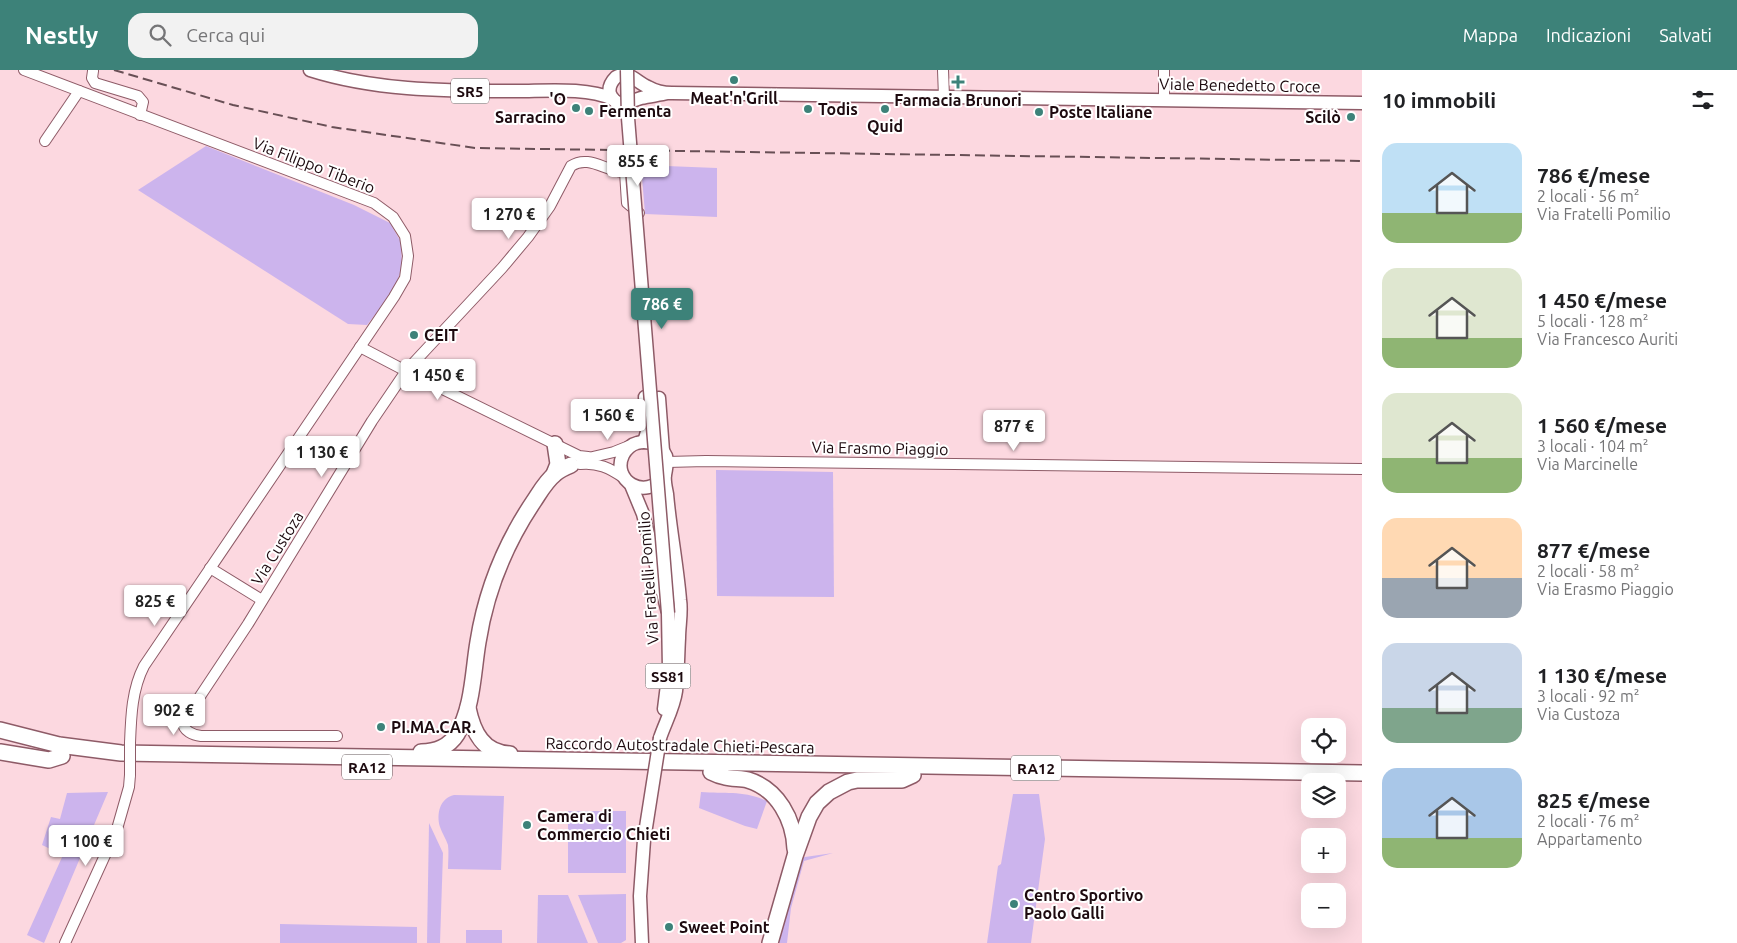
<!DOCTYPE html>
<html lang="it">
<head>
<meta charset="utf-8">
<style>
	:root { --surface:#fff; --page:#f2f2f2; --text:#202124; --muted:#757577; --accent:#3d8279 }
	body { margin:0; font-family:Ubuntu,sans-serif; background:var(--page); color:var(--text); height:100vh; display:flex; flex-direction:column; font-size:19px; white-space:nowrap }
	* { box-sizing:border-box; margin:0 }
	p { font-size:16px; color:var(--muted) }
	.icon { flex:none; width:28px; height:28px; fill:none; stroke:currentColor; stroke-width:2; stroke-linecap:round; stroke-linejoin:round }
	.map { position:relative; flex:1; overflow:hidden }
	.details { display:flex; flex-direction:column; background:var(--surface); width:375px }
	.details>* { flex:none }
	.buttons { position:absolute; left:1301px; top:648px; display:grid; gap:10px }
	.buttons a { display:grid; place-items:center; width:45px; height:45px; border-radius:10px; background:var(--surface); box-shadow:0 5px 20px #0002; font-size:25px }
	.price { position:absolute; translate:-50% -42px; padding:0 11px; border-radius:5px; background:#fff; color:#222; font-size:16px; line-height:32px; filter:drop-shadow(0 1px 2px #0008) }
	.price::after { content:''; position:absolute; left:50%; top:30px; width:15px; height:11px; margin-left:-8px; background:inherit; clip-path:polygon(0 0,100% 0,50% 100%) }
	.price.current { background:var(--accent); color:#fff }
	ul { padding:0; list-style:none }
	li { display:flex; align-items:center; gap:15px; height:125px; padding:0 20px }
	li span { display:grid; place-items:center; flex:none; width:140px; height:100px; border-radius:15px; color:#555 }
	li>.icon { margin-inline-start:auto }
	span .icon { width:60px; height:60px; fill:#fffc; stroke-width:1 }
	li b { font-size:21px }
	h2 { display:flex; justify-content:space-between; align-items:center; height:60px; padding:0 20px; font-size:21px }
	header { display:flex; align-items:center; gap:30px; box-sizing:border-box; height:70px; padding:0 25px; background:var(--accent); color:#fff }
	header strong { font-size:24px }
	nav { display:flex; gap:28px; margin-inline-start:auto; font-size:18px }
	.search { width:350px; height:45px; background:var(--page); display:flex; align-items:center; gap:12px; box-sizing:border-box; padding:0 18px; border-radius:15px; color:var(--muted); font-size:19px }
	main { display:flex; flex:1; min-height:0 }
	.map>svg:first-child { display:block }
</style>
</head>
<body>
<header>
<strong>Nestly</strong>
<div class="search"><svg class="icon" aria-label="search" viewBox="0 0 24 24"><circle cx="10" cy="10" r="6"/><path d="M15 15l6 6"/></svg>Cerca qui</div>
<nav><a>Mappa</a><a>Indicazioni</a><a>Salvati</a></nav>
</header>
<main>
<div class="map">
<svg width="1362" height="873" viewBox="0 0 1362 873">
	<rect width="100%" height="100%" fill="#fcd8e0"/>
	<g fill="#ccb4ed">
		<polygon points="206,76 354,135 390,153 401,172 402,198 393,222 367,255 348,254 138,120"/>
		<polygon points="641,95 717,98 717,147 645,144"/>
		<polygon points="716,400 833,402 834,527 717,526"/>
		<polygon points="108,722 44,873 27,865 63,785 42,775 51,747 60,749 67,723"/>
		<path d="M701,722C725,724 743,720 767,731L757,759L745,756L699,738Z"/>
		<polygon points="1013,724 1039,724 1045,769 1031,873 987,873 998,796 1001,794"/>
		<path d="M454,725L504,726L501,800L448,799C448,791 449,783 448,775C446,769 442,763 440,757C436,744 440,728 454,725Z"/>
		<rect x="568" y="741" width="58" height="62"/>
		<polygon points="429,753 443,783 440,873 427,873"/>
		<polygon points="833,783 804,791 791,838 787,873 775,873 798,788"/>
		<polygon points="626,824 626,870 621,873 598,873 578,825"/>
		<polygon points="538,825 568,825 588,873 537,873"/>
		<polygon points="280,854 417,857 417,873 280,873"/>
		<rect x="466" y="860" width="36" height="13"/>
	</g>
	<g fill="none" stroke-linecap="round" stroke-linejoin="round">
		<defs>
			<g id="minor">
				<path d="M24,0L374,133L393,147L405,166L408,186L405,208L394,227L144,596C132,619 131,646 130,673"/>
				<polyline points="943,0 944,27"/>
				<polyline points="93,1 92,8 95,13 138,26 143,32 140,45"/>
				<polyline points="1164,30 1164,0"/>
				<polyline points="45,71 79,21"/>
				<polyline points="360,277 406,301 579,386 588,387"/>
				<polyline points="584,389 614,382 629,376"/>
				<polyline points="667,392 706,391 1362,399"/>
				<path d="M580,394C597,392 610,398 624,408"/>
				<polyline points="210,498 262,530"/>
				<path d="M337,666H201C193,665 183,661 183,652L248,554L372,351L406,301L502,198L528,167L550,136L571,96C589,84 606,102 625,102L627,133L639,143"/>
				<polyline points="65,873 117,759 129,717 130,705"/>
			</g>
			<g id="major">
				<path d="M310,0C373,20 441,21 507,21C539,22 583,16 613,29"/>
				<path d="M668,23C659,25 650,26 641,28C630,31 617,40 610,24C608,17 611,12 616,7C630,0 636,12 648,17C655,21 664,23 672,23L1362,33"/>
				<polyline points="659,328 663,381"/>
				<polyline points="644,372 647,362 645,327"/>
				<polyline points="631,415 643,444 668,543 669,599 664,639"/>
				<path d="M660,668C665,653 674,637 676,621C678,604 678,586 679,568C679,556 682,542 680,530C677,494 670,459 667,424C666,418 664,411 665,405C666,398 668,393 666,386C661,375 649,370 637,373C632,374 626,379 623,385C611,410 645,432 665,406"/>
				<polyline points="642,873 640,826 644,770"/>
			</g>
			<g id="highway">
				<polyline points="554,404 558,394 555,374"/>
				<path d="M468,638C473,662 483,683 510,684"/>
				<polyline points="0,660 59,675 121,683 1362,703"/>
				<polyline points="0,682 49,690 62,686"/>
				<path d="M421,682C435,682 449,677 457,664C473,638 473,601 478,572C486,521 505,474 534,431C540,422 546,411 555,404C559,400 566,397 571,395"/>
				<path d="M711,702C715,704 720,706 725,707C733,709 741,708 748,710C778,719 794,750 795,779"/>
				<polyline points="770,873 795,786 809,747 817,733 829,722 848,712 857,710 902,710 913,705"/>
			</g>
		</defs>
		<use href="#minor" stroke="#8e5b67" stroke-width="12"/>
		<use href="#major" stroke="#8e5b67" stroke-width="15"/>
		<use href="#highway" stroke="#8e5b67" stroke-width="18"/>
		<use href="#minor" stroke="#fff" stroke-width="10"/>
		<use href="#major" stroke="#fff" stroke-width="12"/>
		<use href="#highway" stroke="#fff" stroke-width="15"/>
		<polyline stroke="#684f55" stroke-width="2" stroke-dasharray="10 5" stroke-linecap="butt" points="114,0 233,35 332,57 475,78 1362,91"/>
		<defs>
			<polyline id="minor-bridge" points="130,705 130,673"/>
			<g id="major-bridge">
				<polyline points="627,0 628,48 668,543"/>
				<polyline points="644,770 660,668"/>
			</g>
		</defs>
		<use href="#minor-bridge" stroke="#8e5b67" stroke-width="12" stroke-linecap="butt"/>
		<use href="#major-bridge" stroke="#8e5b67" stroke-width="15" stroke-linecap="butt"/>
		<use href="#minor-bridge" stroke="#fff" stroke-width="10"/>
		<use href="#major-bridge" stroke="#fff" stroke-width="12"/>
	</g>
	<g fill="#3d8279" stroke="#fff" stroke-width="2">
		<circle cx="734" cy="10" r="5"/>
		<path d="M955.5 4.5h5v5h5v5h-5v5h-5v-5h-5v-5h5z"/>
		<circle cx="576" cy="38" r="5"/>
		<circle cx="808" cy="39" r="5"/>
		<circle cx="885" cy="39" r="5"/>
		<circle cx="589" cy="41" r="5"/>
		<circle cx="1039" cy="42" r="5"/>
		<circle cx="1351" cy="47" r="5"/>
		<circle cx="414" cy="265" r="5"/>
		<circle cx="381" cy="657" r="5"/>
		<circle cx="527" cy="755" r="5"/>
		<circle cx="1014" cy="834" r="5"/>
		<circle cx="669" cy="857" r="5"/>
	</g>
	<g text-anchor="middle" dominant-baseline="central" stroke-width="4" stroke-linejoin="round" paint-order="stroke">
		<g fill="#fff" stroke="#615457" stroke-width="1">
			<rect x="451" y="8.5" width="38" height="25" rx="4"/>
			<rect x="645.5" y="593.5" width="45" height="25" rx="4"/>
			<rect x="342" y="684.5" width="50" height="25" rx="4"/>
			<rect x="1011" y="685.5" width="50" height="25" rx="4"/>
		</g>
		<g font-size="15" font-weight="bold" fill="#1d0a0f">
			<text x="470" y="21">SR5</text>
			<text x="668" y="606">SS81</text>
			<text x="367" y="697">RA12</text>
			<text x="1036" y="698">RA12</text>
		</g>
		<g font-size="16" fill="#1d0a0f" stroke="#fff">
			<text transform="translate(1240 15) rotate(1)">Viale Benedetto Croce</text>
			<text transform="translate(314 95) rotate(21)">Via Filippo Tiberio</text>
			<text transform="translate(880 378) rotate(1)">Via Erasmo Piaggio</text>
			<text transform="translate(277 478) rotate(-58)">Via Custoza</text>
			<text transform="translate(648 508) rotate(-94)">Via Fratelli Pomilio</text>
			<text transform="translate(680 675) rotate(1)">Raccordo Autostradale Chieti-Pescara</text>
		</g>
		<g font-size="16" font-weight="bold" fill="#1d0a0f" stroke="#fff" text-anchor="start">
			<text x="734" y="28" text-anchor="middle">Meat'n'Grill</text>
			<text x="566" y="29" text-anchor="end">'O<tspan x="566" dy="18">Sarracino</tspan></text>
			<text x="958" y="30" text-anchor="middle">Farmacia Brunori</text>
			<text x="818" y="39">Todis</text>
			<text x="599" y="41">Fermenta</text>
			<text x="1049" y="42">Poste Italiane</text>
			<text x="1341" y="47" text-anchor="end">Scilò</text>
			<text x="885" y="56" text-anchor="middle">Quid</text>
			<text x="424" y="265">CEIT</text>
			<text x="391" y="657">PI.MA.CAR.</text>
			<text x="537" y="746">Camera di<tspan x="537" dy="18">Commercio Chieti</tspan></text>
			<text x="1024" y="825">Centro Sportivo<tspan x="1024" dy="18">Paolo Galli</tspan></text>
			<text x="679" y="857">Sweet Point</text>
		</g>
	</g>
</svg>
<div class="buttons">
<a><svg class="icon" aria-label="locate" viewBox="0 0 24 24"><circle cx="12" cy="12" r="6"/><path d="M12 2v4M12 18v4M2 12h4M18 12h4"/></svg></a>
<a><svg class="icon" aria-label="layers" viewBox="0 0 24 24"><path d="M12 4l9 5-9 5-9-5zM3 14l9 5 9-5"/></svg></a>
<a>+</a>
<a>−</a>
</div>
<b class="price" style="left:638px;top:117px">855 €</b>
<b class="price" style="left:509px;top:170px">1 270 €</b>
<b class="price current" style="left:662px;top:260px">786 €</b>
<b class="price" style="left:438px;top:331px">1 450 €</b>
<b class="price" style="left:608px;top:371px">1 560 €</b>
<b class="price" style="left:1014px;top:382px">877 €</b>
<b class="price" style="left:322px;top:408px">1 130 €</b>
<b class="price" style="left:155px;top:557px">825 €</b>
<b class="price" style="left:174px;top:666px">902 €</b>
<b class="price" style="left:86px;top:797px">1 100 €</b>
</div>
<section class="details">
<h2>10 immobili<svg class="icon" aria-label="filters" viewBox="0 0 24 24"><path d="M4 7h16M4 17h16"/><circle cx="9" cy="7" r="2"/><circle cx="15" cy="17" r="2"/></svg></h2>
<ul>
<li><span style="background:linear-gradient(#bfe0f5 70%,#8fb573 0)"><svg class="icon" aria-label="home" viewBox="0 0 24 24"><path d="M3 11l9-7 9 7M6 9v11h12V9"/></svg></span><div><b>786 €/mese</b><p>2 locali · 56 m²</p><p>Via Fratelli Pomilio</p></div></li>
<li><span style="background:linear-gradient(#dfe7d0 70%,#8fb573 0)"><svg class="icon" aria-label="home" viewBox="0 0 24 24"><path d="M3 11l9-7 9 7M6 9v11h12V9"/></svg></span><div><b>1 450 €/mese</b><p>5 locali · 128 m²</p><p>Via Francesco Auriti</p></div></li>
<li><span style="background:linear-gradient(#dfe7d0 65%,#8fb573 0)"><svg class="icon" aria-label="home" viewBox="0 0 24 24"><path d="M3 11l9-7 9 7M6 9v11h12V9"/></svg></span><div><b>1 560 €/mese</b><p>3 locali · 104 m²</p><p>Via Marcinelle</p></div></li>
<li><span style="background:linear-gradient(#ffd9b3 60%,#9aa5b1 0)"><svg class="icon" aria-label="home" viewBox="0 0 24 24"><path d="M3 11l9-7 9 7M6 9v11h12V9"/></svg></span><div><b>877 €/mese</b><p>2 locali · 58 m²</p><p>Via Erasmo Piaggio</p></div></li>
<li><span style="background:linear-gradient(#c9d6e8 65%,#7fa58c 0)"><svg class="icon" aria-label="home" viewBox="0 0 24 24"><path d="M3 11l9-7 9 7M6 9v11h12V9"/></svg></span><div><b>1 130 €/mese</b><p>3 locali · 92 m²</p><p>Via Custoza</p></div></li>
<li><span style="background:linear-gradient(#a9c7e8 70%,#8fb573 0)"><svg class="icon" aria-label="home" viewBox="0 0 24 24"><path d="M3 11l9-7 9 7M6 9v11h12V9"/></svg></span><div><b>825 €/mese</b><p>2 locali · 76 m²</p><p>Appartamento</p></div></li>
</ul>
</section>
</main>
</body>
</html>
